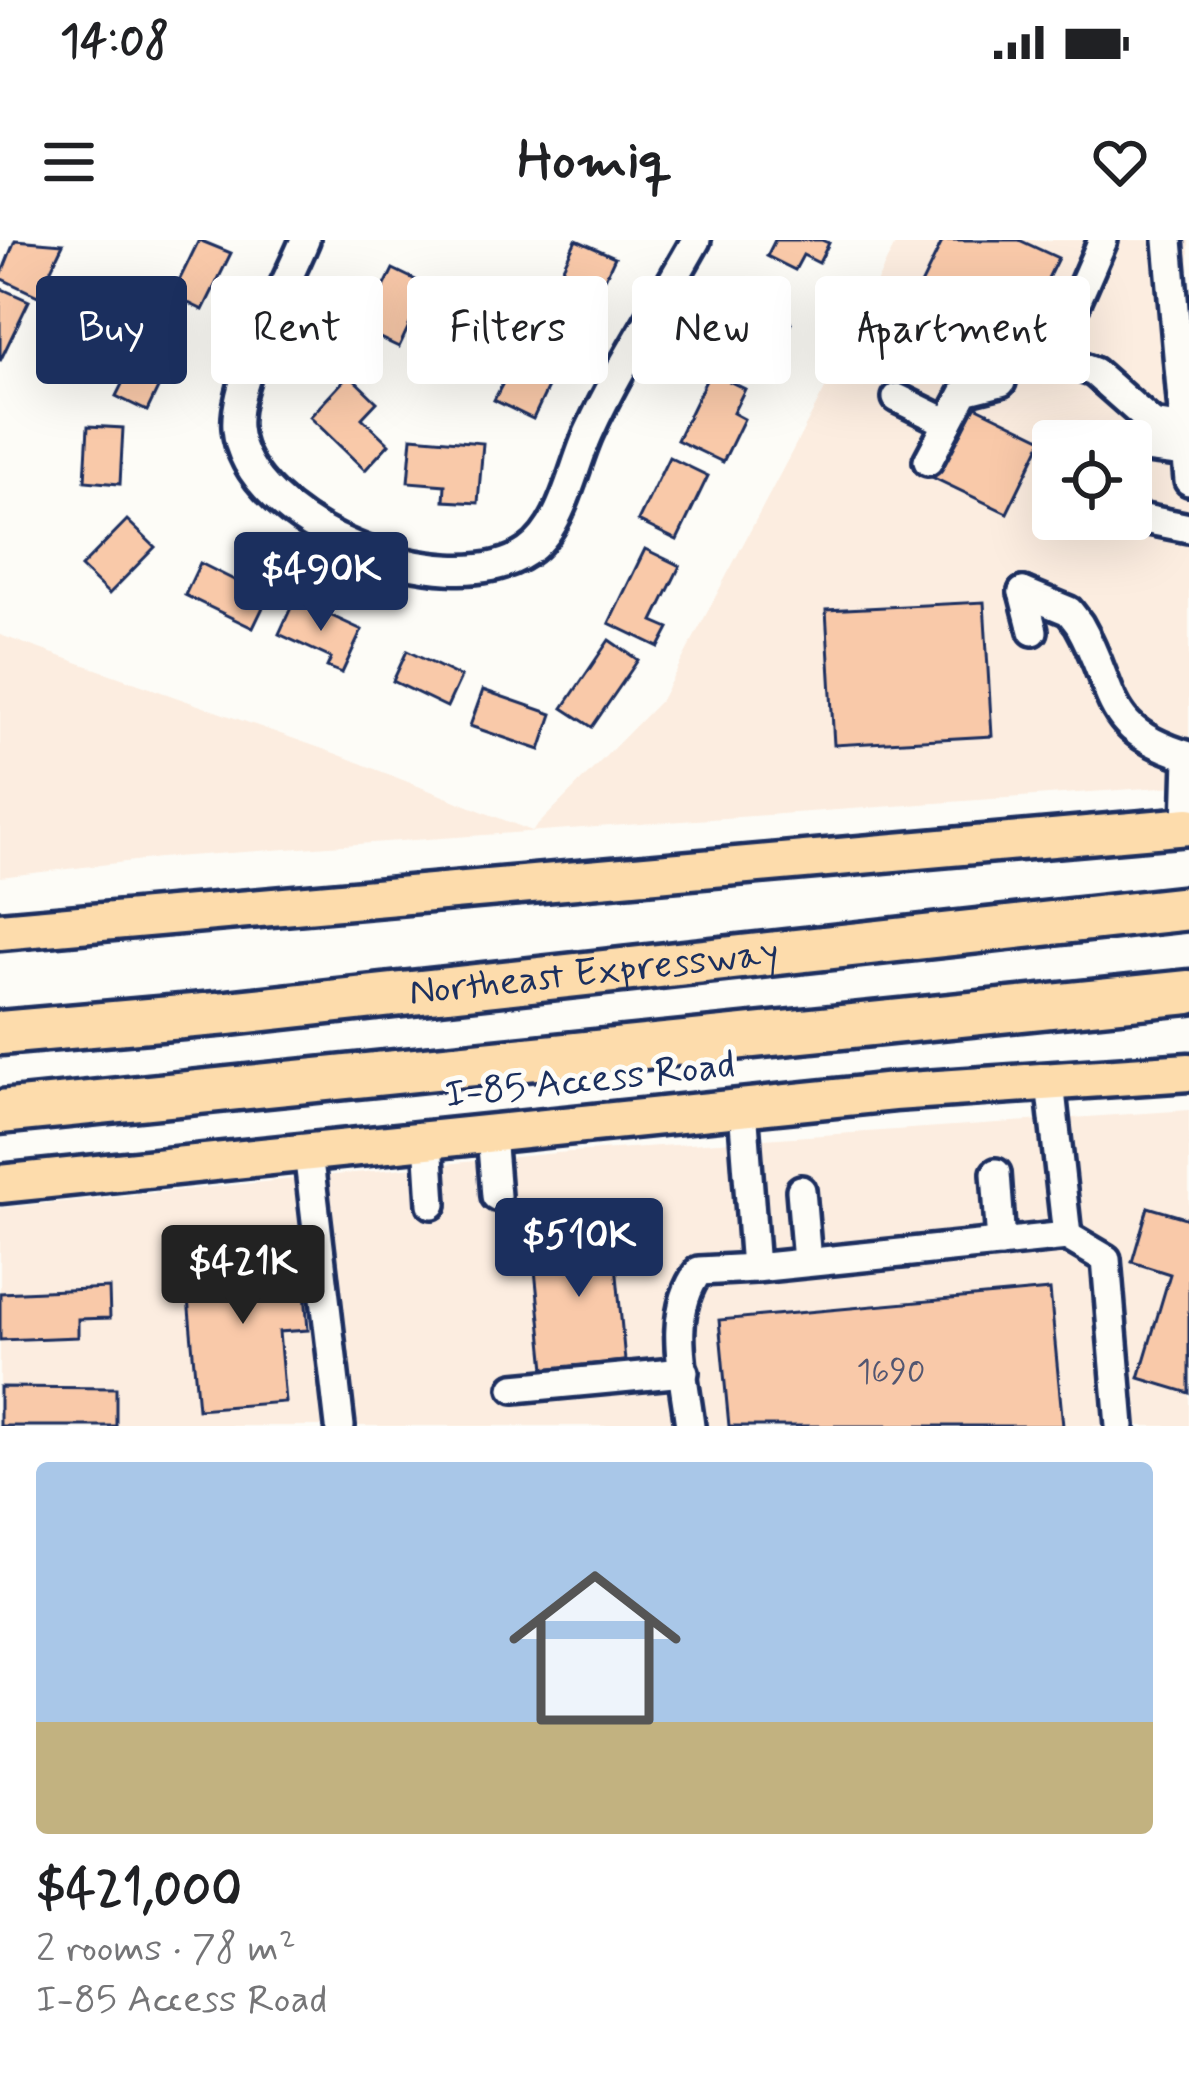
<!DOCTYPE html>
<html lang="en">
<head>
<meta charset="utf-8">
<style>
	:root { --surface:#fff; --page:#f2f2f2; --text:#202124; --muted:#757577; --accent:#1b2f5e }
	body { margin:0; font-family:Mynerve,sans-serif; background:var(--page); color:var(--text); height:100vh; display:flex; flex-direction:column; font-size:45px; white-space:nowrap }
	* { box-sizing:border-box; margin:0 }
	p { font-size:39px; color:var(--muted) }
	.icon { flex:none; width:66px; height:66px; fill:none; stroke:currentColor; stroke-width:2; stroke-linecap:round; stroke-linejoin:round }
	.map { position:relative; height:1186px; overflow:hidden }
	.panel { display:flex; flex-direction:column; background:var(--surface); flex:1 }
	.panel>* { flex:none }
	.top-card { position:absolute; left:36px; top:36px; width:1119px; height:108px; display:flex; gap:24px }
	.fabs { position:absolute; left:1032px; top:180px; display:grid; gap:24px }
	.fabs a { display:grid; place-items:center; width:120px; height:120px; border-radius:12px; background:var(--surface); box-shadow:0 12px 48px #0002; font-size:60px }
	.price { position:absolute; translate:-50% -102px; padding:0 27px; border-radius:12px; background:var(--accent); color:#fff; font-size:39px; line-height:78px; filter:drop-shadow(0 3px 6px #0008) }
	.price::after { content:''; position:absolute; left:50%; top:72px; width:36px; height:27px; margin-left:-18px; background:inherit; clip-path:polygon(0 0,100% 0,50% 100%) }
	.price.on { background:#222; color:#fff }
	ul { padding:0; list-style:none }
	li { display:grid; align-content:center; gap:24px; height:636px; padding:0 36px }
	li span { display:grid; place-items:center; height:372px; border-radius:12px; color:#555 }
	li>.icon { margin-inline-start:auto }
	span .icon { width:216px; height:216px; fill:#fffc; stroke-width:1 }
	li b { font-size:51px }
	.pill { padding:0 42px; border-radius:12px; background:var(--surface); box-shadow:0 12px 48px #0002; font-size:42px; line-height:108px }
	.pill.on { background:var(--accent); color:#fff }
	.status { display:flex; justify-content:space-between; align-items:center; height:84px; padding:0 60px; background:var(--surface); direction:ltr }
	.status svg { height:33px; fill:currentColor }
	header { display:flex; justify-content:space-between; align-items:center; height:156px; padding:0 36px; background:var(--surface); font-size:54px; font-weight:700 }
	.map>svg:first-child { display:block }
</style>
</head>
<body>
<div class="status"><b>14:08</b><svg viewBox="0 0 49 12"><path d="M0 12V9h3v3zM5 12V6h3v6zM10 12V3h3v9zM15 12V0h3v12zM26 1h20v11H26zM47 4h2v5h-2z"/></svg></div>
<header><svg class="icon" aria-label="menu" viewBox="0 0 24 24"><path d="M4 6h16M4 12h16M4 18h16"/></svg>Homiq<svg class="icon" aria-label="heart" viewBox="0 0 24 24"><path d="M12 20l-8-8c-3-5 5-10 8-4 3-6 11-1 8 4z"/></svg></header>
<div class="map">
<svg width="1189" height="1186" viewBox="0 0 1189 1186">
	<rect width="100%" height="100%" fill="#fdfcf7"/>
	<filter id="ink" filterUnits="userSpaceOnUse"><feTurbulence type="fractalNoise" baseFrequency=".00833" numOctaves="2"/><feDisplacementMap in="SourceGraphic" scale="24" xChannelSelector="R" yChannelSelector="G"/><feConvolveMatrix kernelMatrix="1 2 1 2 8 2 1 2 1" color-interpolation-filters="sRGB"/></filter>
	<g filter="url(#ink)">
		<g fill="#fcede0" fill-rule="evenodd">
			<path d="M897,0H1189V545L159,618L0,637V395L337,514L532,591L661,460L826,147ZM1053,201H1131V279H1053Z"/>
			<polygon points="1189,870 1189,1186 0,1186 0,968 556,913"/>
		</g>
		<g fill="#f9c9a9" stroke="#1b2f5e" stroke-width="3">
			<polygon points="15,0 63,4 38,56 0,38"/>
			<polygon points="199,0 231,13 203,70 172,55"/>
			<polygon points="576,0 615,17 602,45 591,40 570,83 543,69"/>
			<polygon points="775,0 822,0 829,3 819,23 803,15 795,30 767,16"/>
			<polygon points="943,0 1019,0 1058,18 1019,97 919,49"/>
			<polygon points="393,29 428,46 399,107 363,90"/>
			<polygon points="0,48 29,61 0,121"/>
			<polygon points="745,60 791,83 765,136 719,114"/>
			<polygon points="515,77 569,103 533,179 494,160 503,143 487,135"/>
			<polygon points="143,102 173,117 147,171 116,156"/>
			<polygon points="710,132 745,149 733,173 744,179 723,222 677,200"/>
			<polygon points="349,135 377,162 362,178 389,204 365,230 310,177"/>
			<polygon points="969,163 1043,199 1007,273 932,237"/>
			<polygon points="88,186 123,188 120,244 85,241"/>
			<polygon points="412,197 483,203 478,263 444,261 445,245 408,242"/>
			<polygon points="669,217 708,236 677,300 638,281"/>
			<polygon points="127,280 155,307 109,354 81,327"/>
			<polygon points="645,309 680,326 653,381 669,388 659,407 609,383"/>
			<polygon points="200,323 268,357 253,388 185,355"/>
			<polygon points="295,359 362,390 342,433 327,427 331,418 279,394"/>
			<polygon points="984,362 992,496 834,505 826,370"/>
			<polygon points="609,400 638,420 592,487 563,468"/>
			<polygon points="407,411 461,437 447,467 393,441"/>
			<polygon points="483,450 552,474 540,510 470,486"/>
			<polygon points="1148,967 1189,979 1189,1153 1139,1138 1170,1034 1132,1022"/>
			<polygon points="613,992 625,1121 545,1129 532,1000"/>
			<polygon points="302,1015 308,1090 279,1092 285,1162 198,1169 185,1025"/>
			<polygon points="109,1048 110,1078 78,1079 78,1097 0,1100 0,1053"/>
			<polygon points="1050,1050 1063,1186 729,1186 719,1080"/>
			<polygon points="0,1147 116,1148 116,1186 0,1186"/>
		</g>
		<g fill="none" stroke-linecap="round" stroke-linejoin="round">
			<defs>
				<g id="minor">
					<path d="M305,0C286,46 233,141 237,188C245,286 449,366 527,312C563,288 572,229 589,192C619,126 661,63 696,0"/>
					<polyline points="1103,0 1060,99 1061,120 1094,132 1153,184 1184,189"/>
					<polyline points="1168,0 1189,241"/>
					<polyline points="897,158 948,183"/>
					<polyline points="1146,208 1186,213"/>
					<polyline points="928,221 965,151 1001,142"/>
					<polyline points="1144,279 1189,288"/>
					<path d="M1023,352L1069,371L1079,384C1119,454 1099,489 1189,516"/>
					<polyline points="1023,352 1033,391"/>
					<polyline points="1187,586 1189,517"/>
					<polyline points="743,868 755,1028 1067,996 1050,842"/>
					<polyline points="491,894 496,956"/>
					<polyline points="428,900 432,964"/>
					<polyline points="308,912 340,1186"/>
					<polyline points="996,933 1001,1003"/>
					<polyline points="801,950 807,1022"/>
					<polyline points="1067,996 1106,1019 1120,1186"/>
					<polyline points="514,1148 684,1132"/>
					<path d="M690,1186C684,1135 666,1074 699,1031L755,1028"/>
				</g>
				<g id="major">
					<polyline points="0,691 1189,586"/>
					<polyline points="0,944 894,852 1189,832"/>
				</g>
				<g id="highway">
					<path id="s1" d="M0,793L228,773L1189,668"/>
					<polyline points="0,872 1189,752"/>
				</g>
			</defs>
			<use href="#minor" stroke="#1b2f5e" stroke-width="36"/>
			<use href="#major" stroke="#1b2f5e" stroke-width="45"/>
			<use href="#highway" stroke="#1b2f5e" stroke-width="51"/>
			<use href="#minor" stroke="#fdfcf7" stroke-width="27"/>
			<use href="#major" stroke="#fddcac" stroke-width="36"/>
			<use href="#highway" stroke="#fddcac" stroke-width="42"/>
		</g>
	</g>
	<g text-anchor="middle" dominant-baseline="central" stroke-width="10" stroke-linejoin="round" paint-order="stroke">
		<g font-size="33" fill="#525671">
			<text x="891" y="1133">1690</text>
		</g>
		<g font-size="39" fill="#1b2f5e" stroke="#fdfcf7">
			<text stroke="none"><textPath href="#s1" startOffset="597">Northeast Expressway</textPath></text>
			<text transform="translate(590 841) rotate(-6)">I-85 Access Road</text>
		</g>
	</g>
</svg>
<div class="fabs">
<a><svg class="icon" aria-label="locate" viewBox="0 0 24 24"><circle cx="12" cy="12" r="6"/><path d="M12 2v4M12 18v4M2 12h4M18 12h4"/></svg></a>
</div>
<b class="price" style="left:321px;top:394px">$490K</b>
<b class="price" style="left:579px;top:1060px">$510K</b>
<b class="price on" style="left:243px;top:1087px">$421K</b>
<div class="top-card">
<a class="pill on">Buy</a>
<a class="pill">Rent</a>
<a class="pill">Filters</a>
<a class="pill">New</a>
<a class="pill">Apartment</a>
</div>
</div>
<section class="panel">
<ul>
<li><span style="background:linear-gradient(#a9c7e8 70%,#c2b280 0)"><svg class="icon" aria-label="home" viewBox="0 0 24 24"><path d="M3 11l9-7 9 7M6 9v11h12V9"/></svg></span><div><b>$421,000</b><p>2 rooms · 78 m²</p><p>I-85 Access Road</p></div></li>
</ul>
</section>
</body>
</html>
